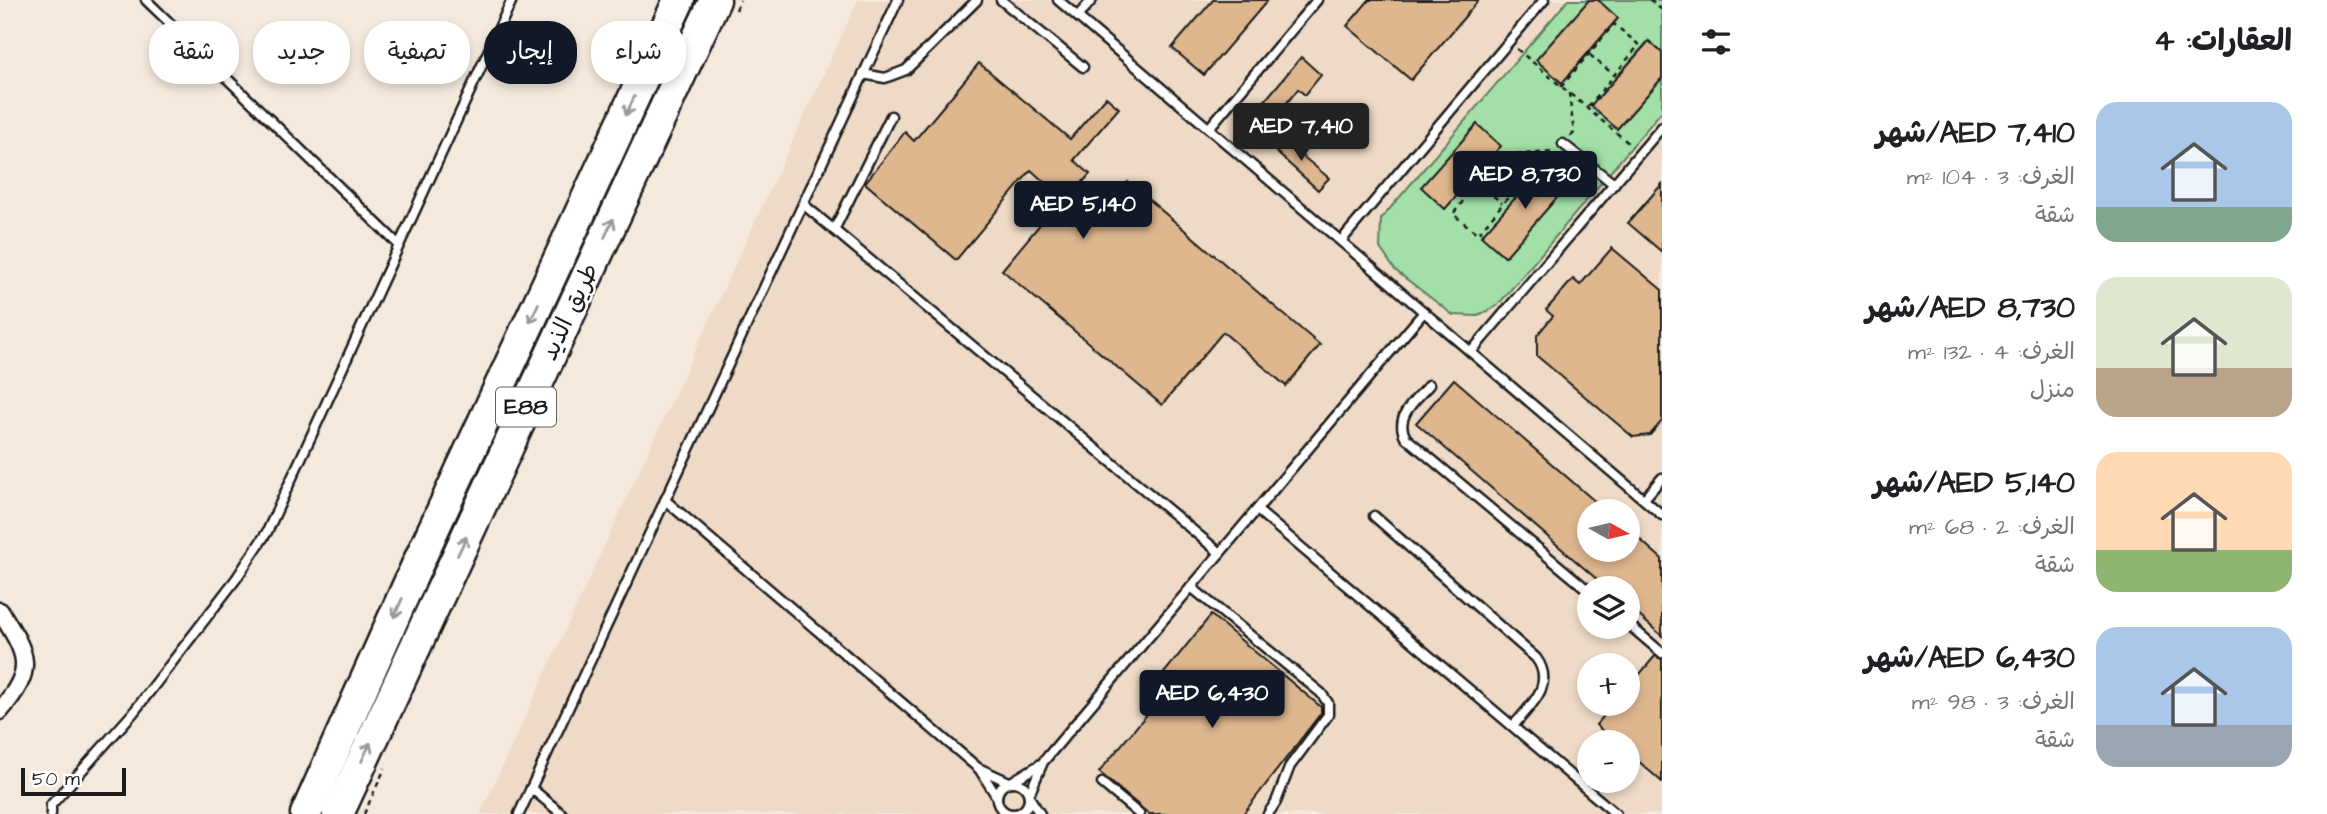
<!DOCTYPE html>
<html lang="ar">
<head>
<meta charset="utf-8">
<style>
	:root { --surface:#fff; --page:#f6f6f6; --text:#202124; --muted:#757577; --accent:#111827 }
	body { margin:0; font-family:"Architects Daughter","Playpen Sans Arabic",sans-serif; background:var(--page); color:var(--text); direction:rtl; height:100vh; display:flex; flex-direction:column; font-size:26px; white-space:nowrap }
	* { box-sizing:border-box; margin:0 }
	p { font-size:23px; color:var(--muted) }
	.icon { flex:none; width:38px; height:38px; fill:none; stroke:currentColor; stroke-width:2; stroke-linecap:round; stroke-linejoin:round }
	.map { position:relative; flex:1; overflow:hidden; direction:ltr }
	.sheet { display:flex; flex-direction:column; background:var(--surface); width:665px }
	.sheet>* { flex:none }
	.guide { position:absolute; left:21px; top:21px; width:665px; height:63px; direction:rtl; display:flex; gap:14px }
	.needle { width:46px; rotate:98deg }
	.tools { position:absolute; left:1577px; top:499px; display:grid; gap:14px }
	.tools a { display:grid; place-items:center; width:63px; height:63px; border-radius:50%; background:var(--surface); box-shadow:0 4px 10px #0003; font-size:35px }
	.scale { position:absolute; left:21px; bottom:18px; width:105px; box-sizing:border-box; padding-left:7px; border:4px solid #1c1c1c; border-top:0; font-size:19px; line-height:24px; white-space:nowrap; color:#1c1c1c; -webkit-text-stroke:5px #fff; paint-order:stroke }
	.price { position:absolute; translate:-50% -60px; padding:0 16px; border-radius:7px; background:var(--accent); color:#fff; font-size:23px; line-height:46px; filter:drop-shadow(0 2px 4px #0008) }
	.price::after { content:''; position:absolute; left:50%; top:42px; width:21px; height:16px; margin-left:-10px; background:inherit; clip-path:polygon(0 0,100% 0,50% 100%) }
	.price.current { background:#222; color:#fff }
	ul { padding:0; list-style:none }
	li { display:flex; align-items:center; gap:21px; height:175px; padding:0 35px }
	li span { display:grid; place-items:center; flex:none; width:196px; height:140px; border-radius:21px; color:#555 }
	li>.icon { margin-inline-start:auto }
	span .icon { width:84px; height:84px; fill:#fffc; stroke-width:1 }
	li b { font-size:30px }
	h2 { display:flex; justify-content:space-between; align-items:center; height:84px; padding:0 35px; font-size:30px }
	.tag { padding:0 24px; border-radius:28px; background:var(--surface); box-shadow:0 4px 10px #0003; font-size:24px; line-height:63px }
	.tag.current { background:var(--accent); color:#fff }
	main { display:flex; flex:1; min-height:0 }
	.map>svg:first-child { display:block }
</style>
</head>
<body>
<main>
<section class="sheet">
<h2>العقارات: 4<svg class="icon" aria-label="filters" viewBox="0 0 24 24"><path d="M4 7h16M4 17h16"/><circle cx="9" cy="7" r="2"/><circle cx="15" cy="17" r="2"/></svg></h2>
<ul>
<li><span style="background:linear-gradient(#a9c7e8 75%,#7fa58c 0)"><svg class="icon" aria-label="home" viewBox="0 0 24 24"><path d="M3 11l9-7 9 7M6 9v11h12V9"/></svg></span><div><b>AED 7,410/شهر</b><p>الغرف: 3 · 104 m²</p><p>شقة</p></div></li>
<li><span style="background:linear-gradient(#dfe7d0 65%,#b9a48a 0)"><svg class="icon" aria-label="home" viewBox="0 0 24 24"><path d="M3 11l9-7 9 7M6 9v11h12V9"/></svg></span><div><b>AED 8,730/شهر</b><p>الغرف: 4 · 132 m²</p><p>منزل</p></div></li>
<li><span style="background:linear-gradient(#ffd9b3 70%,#8fb573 0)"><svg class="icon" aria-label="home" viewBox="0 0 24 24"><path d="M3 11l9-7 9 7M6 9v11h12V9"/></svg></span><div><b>AED 5,140/شهر</b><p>الغرف: 2 · 68 m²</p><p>شقة</p></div></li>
<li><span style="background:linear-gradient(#a9c7e8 70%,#9aa5b1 0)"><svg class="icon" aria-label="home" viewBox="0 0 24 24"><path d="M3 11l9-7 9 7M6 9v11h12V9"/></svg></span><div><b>AED 6,430/شهر</b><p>الغرف: 3 · 98 m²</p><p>شقة</p></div></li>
</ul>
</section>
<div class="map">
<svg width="1662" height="814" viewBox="0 0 1662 814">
	<rect width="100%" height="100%" fill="#f5e9dd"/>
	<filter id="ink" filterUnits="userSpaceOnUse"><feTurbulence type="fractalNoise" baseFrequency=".0143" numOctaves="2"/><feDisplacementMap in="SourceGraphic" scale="14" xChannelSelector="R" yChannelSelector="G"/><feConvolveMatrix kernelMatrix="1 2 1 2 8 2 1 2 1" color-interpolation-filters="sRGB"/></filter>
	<g filter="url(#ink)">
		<path fill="#eedac6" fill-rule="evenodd" d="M858,0H1662V814H480ZM1589,511H1628V550H1589ZM1589,588H1628V626H1589ZM1589,665H1628V704H1589ZM1589,742H1628V780H1589Z"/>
		<path fill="#a2e0a7" stroke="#5f7e62" stroke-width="2" fill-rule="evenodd" d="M1568,0H1589L1536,60L1561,83L1618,19L1598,0H1662V53L1648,41L1591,106L1617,129L1662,78V111L1497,306L1478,316L1453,315L1395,270L1380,248L1381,219ZM1537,174L1560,194L1505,257L1482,236Z"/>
		<g fill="#deb78f" stroke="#1c1c1c" stroke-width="2">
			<polygon points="1213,0 1268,0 1204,75 1172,48"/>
			<polygon points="1369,0 1479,0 1411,80 1347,26"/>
			<polygon points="1589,0 1598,0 1618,18 1562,83 1536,60"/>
			<polygon points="1649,41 1662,53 1662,78 1617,129 1591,106"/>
			<polygon points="1301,57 1321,75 1305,95 1298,89 1277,115 1263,103"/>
			<polygon points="979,63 1070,139 1106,97 1119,108 1074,160 1090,174 1074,192 1101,215 1128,182 1320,345 1286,386 1223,332 1162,405 1002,270 1062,198 1031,170 956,260 865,183 905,132 914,141"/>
			<polygon points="1477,124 1501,146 1445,209 1421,187"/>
			<polygon points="1284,136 1297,146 1294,149 1329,178 1318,190 1274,150"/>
			<polygon points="1551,165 1569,179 1558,193 1560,194 1505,257 1481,236 1537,174 1541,177"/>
			<polygon points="1662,184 1662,252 1628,223"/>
			<polygon points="1612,248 1662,290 1662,421 1650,435 1633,437 1537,356 1537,335 1553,316 1546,310 1573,279 1580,285"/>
			<polygon points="1454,379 1606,511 1589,511 1589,550 1628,550 1628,529 1662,559 1662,636 1628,606 1628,588 1607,588 1416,423"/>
			<polygon points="1211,615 1321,707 1321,713 1243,814 1149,814 1099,772 1153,707 1143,699"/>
			<polygon points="1655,656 1662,659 1662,782 1628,752 1628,742 1615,742 1596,725 1614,704 1628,704 1628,688"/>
		</g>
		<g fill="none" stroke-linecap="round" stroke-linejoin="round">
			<defs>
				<g id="lane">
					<polyline points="146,0 399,245"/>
					<polyline points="1001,0 1083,67"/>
					<polyline points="1058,0 1662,515"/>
					<polyline points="1078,16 1092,0"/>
					<polyline points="863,74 885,78 906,70 977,0"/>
					<polyline points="1209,128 1317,0"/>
					<polyline points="1563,144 1614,184"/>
					<polyline points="803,204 1220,553"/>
					<polyline points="834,230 891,116"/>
					<polyline points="1341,241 1544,0"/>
					<polyline points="1471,352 1662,127"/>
					<path d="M1429,385C1416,400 1393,417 1406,438L1589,591"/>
					<polyline points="1644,499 1662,478"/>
					<polyline points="665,500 978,768 1009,782"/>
					<polyline points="1257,510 1616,814"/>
					<path d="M1374,516L1536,658C1556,685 1530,706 1513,726"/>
					<polyline points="1191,587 1321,693 1328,703 1328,715 1290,766 1276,802 1268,814"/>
					<polyline points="1628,624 1662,653"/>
					<polyline points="980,770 997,797"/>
					<polyline points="1011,782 1041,764"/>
					<circle cx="1013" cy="798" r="16"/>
					<polyline points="1102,783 1139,814"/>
					<polyline points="531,788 562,814"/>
					<polyline points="1029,795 1043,762 1424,312"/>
					<polyline points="1029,797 1040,814"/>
					<polyline points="51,814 51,805 133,713 236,579 267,532 512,0"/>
					<polyline points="519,814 898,0"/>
				</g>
				<path id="street" d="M0,611C28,656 36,668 0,711"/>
				<g id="highway">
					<polyline points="306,814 422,554 679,0"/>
					<polyline points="338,814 715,0"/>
				</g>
			</defs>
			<use href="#lane" stroke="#1c1c1c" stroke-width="13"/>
			<use href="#street" stroke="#1c1c1c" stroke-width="21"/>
			<use href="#highway" stroke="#1c1c1c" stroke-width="35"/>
			<g stroke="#1c1c1c" stroke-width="2.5" stroke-dasharray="5 5" stroke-linecap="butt">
				<polyline points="1650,0 1662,10"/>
				<polyline points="736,10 740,0"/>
				<polyline points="1517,49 1632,146"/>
				<polyline points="1590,55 1614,75"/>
				<polyline points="1561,87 1614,24 1639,45 1587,108"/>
				<polyline points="1569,93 1574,133 1570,137"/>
				<polyline points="1505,155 1527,174 1478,234 1453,214 1498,156 1505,155 1555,152"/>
				<polyline points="1478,183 1502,203"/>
				<polyline points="364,814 385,768"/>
			</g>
			<use href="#lane" stroke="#fff" stroke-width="8"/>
			<use href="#street" stroke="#fff" stroke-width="16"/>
			<use href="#highway" stroke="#fff" stroke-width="30"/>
		</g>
		<defs><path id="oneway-shaft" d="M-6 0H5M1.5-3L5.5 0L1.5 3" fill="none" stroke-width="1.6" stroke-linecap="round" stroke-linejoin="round" transform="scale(1.75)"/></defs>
		<g stroke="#999">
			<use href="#oneway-shaft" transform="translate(630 106) rotate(115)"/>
			<use href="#oneway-shaft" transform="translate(609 228) rotate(-65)"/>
			<use href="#oneway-shaft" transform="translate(534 313) rotate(115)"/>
			<use href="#oneway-shaft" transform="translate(462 546) rotate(-65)"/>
			<use href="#oneway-shaft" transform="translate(398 608) rotate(114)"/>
			<use href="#oneway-shaft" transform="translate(366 752) rotate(-65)"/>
		</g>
	</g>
	<g text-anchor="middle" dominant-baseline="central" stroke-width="5" stroke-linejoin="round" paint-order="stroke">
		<rect fill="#fff" stroke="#606060" stroke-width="2" x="496" y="387.5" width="60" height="39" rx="5"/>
		<g font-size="23" font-weight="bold" fill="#1c1c1c">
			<text x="526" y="407">E88</text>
		</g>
		<g font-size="24" fill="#1c1c1c" stroke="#fff">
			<text transform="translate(570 312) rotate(-65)">طريق الذيد</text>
		</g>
	</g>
</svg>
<div class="tools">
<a><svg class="needle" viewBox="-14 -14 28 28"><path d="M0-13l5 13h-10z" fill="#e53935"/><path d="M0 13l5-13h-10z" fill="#757577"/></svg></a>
<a><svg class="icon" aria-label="layers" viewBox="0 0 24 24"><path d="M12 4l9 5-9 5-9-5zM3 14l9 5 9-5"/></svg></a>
<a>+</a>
<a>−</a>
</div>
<div class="scale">50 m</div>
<b class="price current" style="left:1301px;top:163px">AED 7,410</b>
<b class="price" style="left:1525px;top:211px">AED 8,730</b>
<b class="price" style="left:1083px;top:241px">AED 5,140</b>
<b class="price" style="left:1212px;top:730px">AED 6,430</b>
<div class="guide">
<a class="tag">شراء</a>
<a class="tag current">إيجار</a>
<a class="tag">تصفية</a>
<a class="tag">جديد</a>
<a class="tag">شقة</a>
</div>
</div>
</main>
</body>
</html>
